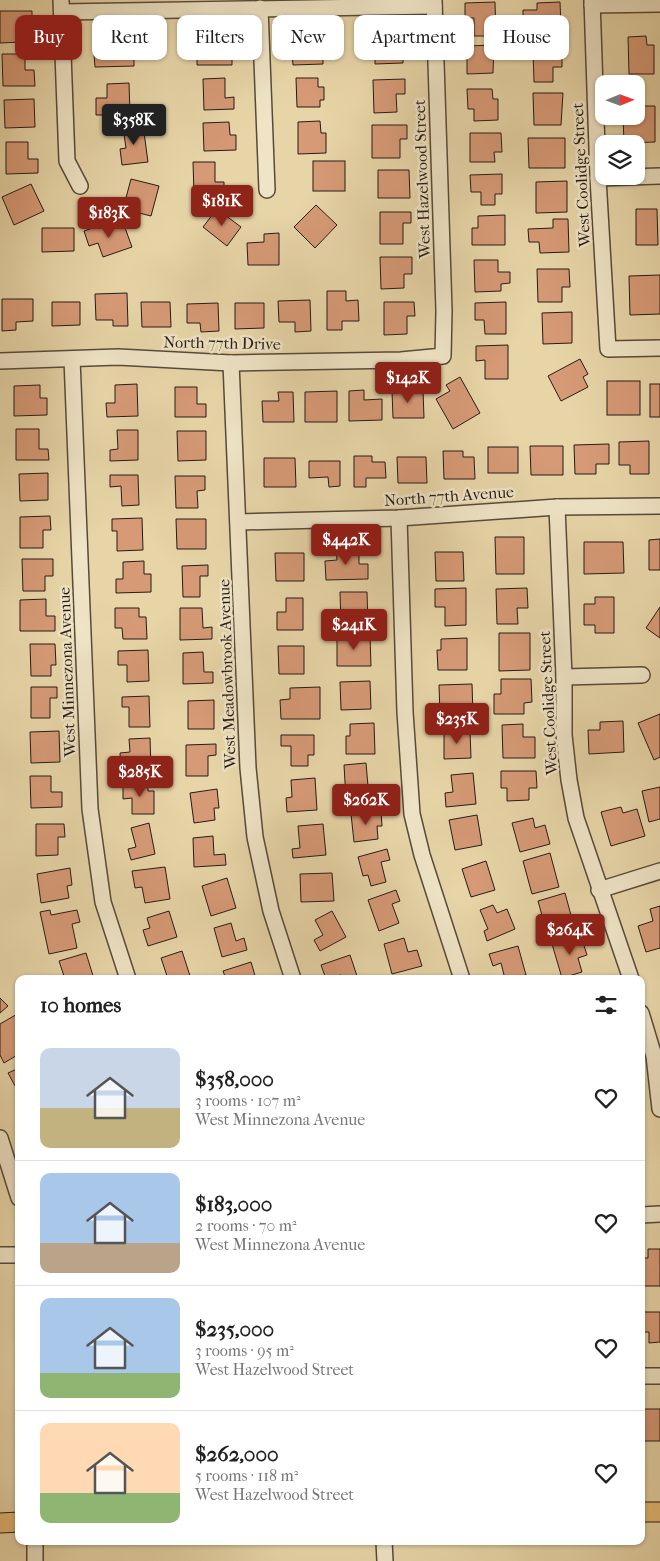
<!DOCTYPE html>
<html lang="en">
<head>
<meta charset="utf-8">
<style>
	:root { --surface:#fff; --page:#f2f2f2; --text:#222; --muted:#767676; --line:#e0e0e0; --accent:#8f2418 }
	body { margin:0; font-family:"IM FELL French Canon",serif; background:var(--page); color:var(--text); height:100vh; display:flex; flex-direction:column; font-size:19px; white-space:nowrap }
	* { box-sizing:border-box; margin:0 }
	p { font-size:16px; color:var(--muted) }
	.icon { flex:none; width:28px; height:28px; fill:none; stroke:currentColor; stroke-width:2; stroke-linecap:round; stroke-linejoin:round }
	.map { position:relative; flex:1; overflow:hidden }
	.panel { position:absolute; left:15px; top:975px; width:630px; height:570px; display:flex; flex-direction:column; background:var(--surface); border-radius:10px; box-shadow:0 1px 4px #0004 }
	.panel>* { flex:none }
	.banner { position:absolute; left:15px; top:15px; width:630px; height:45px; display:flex; gap:10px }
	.needle { width:32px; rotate:89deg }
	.tools { position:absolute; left:595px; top:75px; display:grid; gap:10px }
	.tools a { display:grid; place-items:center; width:50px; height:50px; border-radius:10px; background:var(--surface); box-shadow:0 1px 4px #0004; font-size:25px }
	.price { position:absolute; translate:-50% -42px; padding:0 11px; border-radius:5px; background:var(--accent); color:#fff; font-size:16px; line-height:32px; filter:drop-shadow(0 1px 2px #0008) }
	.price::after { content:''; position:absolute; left:50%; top:30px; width:15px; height:11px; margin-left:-8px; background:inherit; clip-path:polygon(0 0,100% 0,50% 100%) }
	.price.selected { background:#222; color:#fff }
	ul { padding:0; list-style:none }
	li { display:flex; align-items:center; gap:15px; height:125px; padding:0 25px }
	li+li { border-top:1px solid var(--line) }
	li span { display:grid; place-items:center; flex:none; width:140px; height:100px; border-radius:10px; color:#555 }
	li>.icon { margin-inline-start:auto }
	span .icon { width:60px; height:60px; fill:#fffc; stroke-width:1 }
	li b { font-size:21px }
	h2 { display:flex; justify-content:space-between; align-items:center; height:60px; padding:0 25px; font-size:21px }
	.pill { padding:0 18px; border-radius:10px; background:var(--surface); box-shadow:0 1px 4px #0004; font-size:18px; line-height:45px }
	.pill.selected { background:var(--accent); color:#fff }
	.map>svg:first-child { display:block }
</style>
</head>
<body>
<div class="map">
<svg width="660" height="1561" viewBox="0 0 660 1561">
	<rect width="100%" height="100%" fill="#e7d5a8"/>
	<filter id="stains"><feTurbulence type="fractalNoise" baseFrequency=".004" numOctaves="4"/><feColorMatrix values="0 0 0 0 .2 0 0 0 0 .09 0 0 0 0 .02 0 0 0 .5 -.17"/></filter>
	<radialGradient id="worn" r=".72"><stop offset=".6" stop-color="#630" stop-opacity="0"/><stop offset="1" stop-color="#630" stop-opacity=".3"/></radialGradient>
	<g fill="#d69a76" stroke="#271b15">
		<polygon points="495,2 496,36 474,36 474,18 465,18 465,3"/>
		<polygon points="560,2 561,26 553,26 553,34 523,35 523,10 537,10 537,3"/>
		<polygon points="0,11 32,11 32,21 23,21 23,42 0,43"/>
		<polygon points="393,32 394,51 403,51 403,63 375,64 375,50 364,50 364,33"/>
		<polygon points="303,33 323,33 323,64 293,65 292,53 303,53"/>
		<polygon points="223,34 223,53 232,53 232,65 197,65 197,35"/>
		<polygon points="102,36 124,36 124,56 134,55 134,66 95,67 94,54 102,54"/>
		<polygon points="646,36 647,45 654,45 654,74 629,74 628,37"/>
		<polygon points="494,45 493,73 467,74 467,46"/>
		<polygon points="533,50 562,50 562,67 553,67 553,82 534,82"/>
		<polygon points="2,54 25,54 25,70 34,70 35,86 3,86"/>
		<polygon points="225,78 225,98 234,97 234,109 204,110 203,79"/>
		<polygon points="296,78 318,78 318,87 324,87 324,100 320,100 320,107 297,107"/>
		<polygon points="405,79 405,94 396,94 397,112 374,113 373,80"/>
		<polygon points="129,83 130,115 96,115 96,98 107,98 107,84"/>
		<polygon points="467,89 492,89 493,99 498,99 498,120 474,121 474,109 468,109"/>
		<polygon points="533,93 563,93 561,125 534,125"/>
		<polygon points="34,99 35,127 5,128 4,100"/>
		<polygon points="636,106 655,106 655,142 624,143 623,116 636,116"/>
		<polygon points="320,121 321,133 326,133 326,153 298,154 298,122"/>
		<polygon points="229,122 230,135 236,135 236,150 204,151 203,123"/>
		<polygon points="143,125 148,162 122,165 120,149 126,148 123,127"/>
		<polygon points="372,125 407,125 407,139 400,139 400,158 372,158"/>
		<polygon points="470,133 501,133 502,152 494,152 495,162 470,162"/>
		<polygon points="528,138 565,138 565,168 529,168"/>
		<polygon points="6,142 28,142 28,159 38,159 38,173 6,174"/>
		<rect x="313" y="161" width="32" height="30"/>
		<polygon points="193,162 215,162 215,182 224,182 224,193 194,194"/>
		<polygon points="378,170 409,170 410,198 378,198"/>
		<polygon points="502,174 502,194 495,194 495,205 481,205 481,192 471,192 470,175"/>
		<polygon points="131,179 159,186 151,216 123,209"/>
		<polygon points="567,181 567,212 536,213 536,182"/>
		<polygon points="31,184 44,211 14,225 2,197"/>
		<polygon points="316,205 337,225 315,248 294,227"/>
		<polygon points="217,209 241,227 227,246 203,227"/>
		<polygon points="636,209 657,209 658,245 636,245"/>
		<polygon points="380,212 411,212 411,223 403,223 403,244 380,244"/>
		<polygon points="505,215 505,245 472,245 472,228 478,228 478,216"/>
		<polygon points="553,219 568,219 569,252 540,253 539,242 529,242 528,229 553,228"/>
		<polygon points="104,224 107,231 124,225 132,247 103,257 98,243 89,246 84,231"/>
		<polygon points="42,228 74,228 74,251 42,252"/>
		<polygon points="279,233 279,265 248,265 247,243 264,242 264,234"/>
		<polygon points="380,257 412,257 412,274 404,274 404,288 381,289"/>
		<polygon points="474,260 498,260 498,272 510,272 510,283 501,284 501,291 475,292"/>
		<polygon points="537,269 569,269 570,287 562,287 562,302 538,302"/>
		<polygon points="660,275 660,314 630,315 629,276"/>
		<polygon points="327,291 346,291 346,301 358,300 359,321 342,321 342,330 327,330"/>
		<polygon points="127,293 128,326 113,326 113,320 96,320 95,294"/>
		<polygon points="2,299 33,299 33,321 16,322 16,330 2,331"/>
		<polygon points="310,300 311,331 295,332 295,322 279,322 278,301"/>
		<polygon points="52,302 80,302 80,325 52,326"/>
		<polygon points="141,302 170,302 171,327 142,327"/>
		<polygon points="384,302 414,302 415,316 407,316 407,334 384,335"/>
		<polygon points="506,302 506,334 485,334 484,320 475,320 475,303"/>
		<polygon points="218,303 219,331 201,332 200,323 187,323 187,304"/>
		<polygon points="235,303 264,303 264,328 235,329"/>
		<polygon points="572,312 572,343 543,344 542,313"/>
		<polygon points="508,345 508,379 485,379 485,360 476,361 476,346"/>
		<polygon points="580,359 588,374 583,377 588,387 561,401 548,376"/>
		<polygon points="460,377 480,413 453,429 436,399 450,391 446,385"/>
		<rect x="607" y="381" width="33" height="34"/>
		<polygon points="137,384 138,416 107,417 106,403 115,403 115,385"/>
		<rect x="650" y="384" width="10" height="33"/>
		<polygon points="40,385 40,398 47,398 47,415 14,416 14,386"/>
		<polygon points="175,387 197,387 197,404 206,404 206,417 175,417"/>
		<polygon points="364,390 364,400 382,399 382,420 349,421 349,391"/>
		<polygon points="423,390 424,418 393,418 392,391"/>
		<polygon points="337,391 337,422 305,422 305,392"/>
		<polygon points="278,392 293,392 294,422 263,422 262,401 279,401"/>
		<polygon points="16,429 39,429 39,449 48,449 49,460 16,460"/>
		<polygon points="117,430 138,430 138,460 110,461 110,450 118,449"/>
		<polygon points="177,431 206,431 206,460 178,461"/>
		<polygon points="649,441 649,474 630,474 630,465 619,465 619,442"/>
		<polygon points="609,444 609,464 596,464 596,474 575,474 574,445"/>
		<polygon points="530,446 563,446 563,475 531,475"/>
		<rect x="488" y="447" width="30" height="26"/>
		<polygon points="443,451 463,451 463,457 474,457 475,479 444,479"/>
		<polygon points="354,456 372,456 372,462 385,462 386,478 366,478 366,487 354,487"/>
		<polygon points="397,457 426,457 427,483 398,483"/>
		<polygon points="264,458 295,458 296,487 264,487"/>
		<polygon points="309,461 340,461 340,486 329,487 328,477 309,478"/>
		<polygon points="48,473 48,500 20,501 19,474"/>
		<polygon points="110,475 138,475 139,505 122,506 121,486 110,487"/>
		<polygon points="175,476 205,476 205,490 197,491 198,508 176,508"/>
		<polygon points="50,516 51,530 43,530 43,548 20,548 20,517"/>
		<polygon points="142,518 143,550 117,551 117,531 112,531 112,519"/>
		<polygon points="176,519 206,519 206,549 177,549"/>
		<polygon points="495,537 524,537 524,574 496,574"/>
		<polygon points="660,539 660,570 649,570 649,540"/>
		<polygon points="584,542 623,542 624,573 584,574"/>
		<polygon points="359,547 359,564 368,564 368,579 326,580 325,561 337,560 336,548"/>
		<polygon points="435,552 463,552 464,581 436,581"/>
		<polygon points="275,553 304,553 304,581 276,581"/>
		<polygon points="22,559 53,559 53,576 45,576 45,591 23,591"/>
		<polygon points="144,561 144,574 151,574 151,592 116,593 116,579 123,579 123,562"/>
		<polygon points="208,565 208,576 200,576 200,597 183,597 182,566"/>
		<polygon points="466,588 466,625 445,626 445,607 435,607 435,589"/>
		<polygon points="527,588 528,608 517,608 518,624 497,624 496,589"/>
		<polygon points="340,592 367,592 368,624 341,624"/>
		<polygon points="595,597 614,597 614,633 595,633 595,625 584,625 584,604 595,604"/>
		<polygon points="286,598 303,598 303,630 277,630 277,612 286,612"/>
		<polygon points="46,599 46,616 55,616 55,631 20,631 20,600"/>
		<polygon points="660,607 660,638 646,628"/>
		<polygon points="115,608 139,608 139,617 146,617 147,639 123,639 122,628 115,628"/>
		<polygon points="180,608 202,608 203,628 212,627 212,639 180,640"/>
		<polygon points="499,633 530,633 530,670 499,671"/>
		<polygon points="337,636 370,636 371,666 337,666"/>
		<polygon points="467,638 467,670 438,670 437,650 441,650 441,639"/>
		<polygon points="30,644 55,644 56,665 51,665 51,676 31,676"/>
		<polygon points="278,646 304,646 304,674 279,674"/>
		<polygon points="148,650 149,681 127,682 127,665 118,665 118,651"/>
		<polygon points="203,652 204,672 213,672 213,683 183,684 183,653"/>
		<polygon points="501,679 531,679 532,702 524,703 524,714 494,714 494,694 501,694"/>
		<polygon points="370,681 371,709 341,710 340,682"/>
		<polygon points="472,684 473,715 440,715 439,685"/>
		<polygon points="31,687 57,687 57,698 50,698 50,718 31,718"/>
		<polygon points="320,687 320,719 281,719 280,700 290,699 290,688"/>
		<polygon points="149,696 150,727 129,727 129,707 122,707 122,697"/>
		<polygon points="214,700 214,729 188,729 188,701"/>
		<polygon points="660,714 660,757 654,760 638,723"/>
		<polygon points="623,721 624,752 589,754 588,730 600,730 600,722"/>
		<polygon points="374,723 375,754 346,754 346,736 350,736 350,724"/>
		<polygon points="523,724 523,737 535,737 535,758 503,758 502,725"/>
		<polygon points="59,731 60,762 31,763 30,732"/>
		<polygon points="444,731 470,731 471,758 444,759"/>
		<polygon points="281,735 314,735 314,755 308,755 308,766 291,766 291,746 281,746"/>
		<polygon points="150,738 151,770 121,770 120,753 130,752 129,739"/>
		<polygon points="216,744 216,755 208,756 208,776 186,776 186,745"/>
		<polygon points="366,763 368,786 378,786 378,798 346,799 344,765"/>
		<polygon points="501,771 536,771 537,788 529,788 529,800 507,801 507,788 501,788"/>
		<polygon points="473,773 476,804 446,807 445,793 453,792 451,775"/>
		<polygon points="30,776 51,776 51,792 62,792 62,807 31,808"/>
		<polygon points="315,778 317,810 287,812 286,798 292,797 291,780"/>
		<polygon points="148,783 148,791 154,791 154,814 132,814 132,798 123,799 123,784"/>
		<polygon points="660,787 660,819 649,822 642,791"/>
		<polygon points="217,789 219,808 214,808 215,820 194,823 190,793"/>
		<polygon points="621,807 623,813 637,809 645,836 611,846 601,812"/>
		<polygon points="381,811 382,826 377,826 378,839 354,842 351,814"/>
		<polygon points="477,815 482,845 455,850 449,820"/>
		<polygon points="533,818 535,828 545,825 550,844 520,852 512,823"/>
		<polygon points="149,823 155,854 131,860 128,849 136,847 131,828"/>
		<polygon points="36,824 64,824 65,837 58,837 58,855 36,856"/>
		<polygon points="323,824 326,855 293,858 292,849 300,848 298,826"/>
		<polygon points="213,836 214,855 225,854 226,865 194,867 193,838"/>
		<polygon points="387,849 390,860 381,862 386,882 371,886 368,875 363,876 358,857"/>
		<polygon points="550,853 559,887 532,894 523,861"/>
		<polygon points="486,861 495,890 471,897 462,869"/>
		<polygon points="165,867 170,899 145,903 142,887 135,888 132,871"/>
		<polygon points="70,868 72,885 67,886 69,898 41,903 37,874"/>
		<polygon points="332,873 334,901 301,902 300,874"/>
		<polygon points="227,878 236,908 211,916 202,886"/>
		<polygon points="396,890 400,901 392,904 399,923 379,931 368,900"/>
		<polygon points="565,893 575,930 548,937 538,901"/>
		<polygon points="493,905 497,913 507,909 515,929 487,941 484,931 488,929 480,910"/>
		<polygon points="660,906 660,948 646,952 638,926 653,921 650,909"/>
		<polygon points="50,910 51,915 77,910 80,922 72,924 77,948 49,954 40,912"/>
		<polygon points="169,911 177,937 148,946 143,930 150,928 147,918"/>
		<polygon points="332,911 346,937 320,951 314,940 323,935 315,920"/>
		<polygon points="231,923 236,941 244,938 247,950 222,957 214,928"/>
		<polygon points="581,936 587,955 578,958 582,972 562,978 552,944"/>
		<polygon points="404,938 408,952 417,950 422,966 392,974 384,944"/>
		<polygon points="518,946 526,975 505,979 501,963 493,966 489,954"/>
		<polygon points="182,951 191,979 160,979 167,976 161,958"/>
		<polygon points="86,953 94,979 65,979 59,961"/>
		<polygon points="350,955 358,979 343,979 341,975 326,979 321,965"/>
		<polygon points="251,962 256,979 226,979 223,971"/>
		<polygon points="0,998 8,1006 0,1013"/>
		<polygon points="19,1013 19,1054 4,1063 0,1055 0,1024"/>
		<polygon points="19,1068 19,1093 8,1073"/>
		<polygon points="648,1249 660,1249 660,1286 641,1286 641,1258 648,1258"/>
		<polygon points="641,1312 660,1312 660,1342 649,1343 649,1332 641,1332"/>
		<polygon points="641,1409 660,1409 660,1441 642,1441"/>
	</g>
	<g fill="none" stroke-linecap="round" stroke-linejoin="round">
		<defs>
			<g id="minor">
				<polyline points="61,0 67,161 80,186"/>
				<polyline points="592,0 598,178 608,349 660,348"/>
				<polyline points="592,5 660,4"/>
				<polyline points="260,8 267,190"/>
				<polyline points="62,12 434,6"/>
				<polyline points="598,178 660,176"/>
				<polyline points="72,359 90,809 103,902 128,979"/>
				<polyline points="0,361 118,357 231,363 401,360 443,356 444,311 434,0"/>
				<polyline points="231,363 248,768 255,837 271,911 293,979"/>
				<polyline points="557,507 564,677 564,735 569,780 576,818 631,979"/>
				<polyline points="399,518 405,712 412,814 422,855 462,979"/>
				<polyline points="239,522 399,518 557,507 660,506"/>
				<polyline points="564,677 642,675"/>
				<polyline points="599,890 660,871"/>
				<polyline points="641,1013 654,1056 660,1109"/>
				<polyline points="0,1138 19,1198"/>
				<polyline points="641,1215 660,1214"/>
				<polyline points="0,1255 19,1255"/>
				<polyline points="641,1376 660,1376"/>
				<polyline points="35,1541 35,1561"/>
				<polyline points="384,1541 385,1561"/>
			</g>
			<g id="major">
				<polyline points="641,1512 660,1512"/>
				<polyline points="0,1523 19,1522"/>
			</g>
		</defs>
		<use href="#minor" stroke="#574a3a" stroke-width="18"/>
		<use href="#major" stroke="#271b15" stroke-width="21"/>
		<use href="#minor" stroke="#efe4c6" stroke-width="15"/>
		<use href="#major" stroke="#e4ba74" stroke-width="19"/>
	</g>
	<g text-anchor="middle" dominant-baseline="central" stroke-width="5" stroke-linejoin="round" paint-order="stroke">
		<g font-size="16" fill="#271b15" stroke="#efe4c6">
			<text transform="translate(581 175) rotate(-93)">West Coolidge Street</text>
			<text transform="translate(422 179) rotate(-92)">West Hazelwood Street</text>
			<text transform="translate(222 343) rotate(1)">North 77th Drive</text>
			<text transform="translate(449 496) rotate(-4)">North 77th Avenue</text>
			<text transform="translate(67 672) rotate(-92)">West Minnezona Avenue</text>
			<text transform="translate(227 674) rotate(-92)">West Meadowbrook Avenue</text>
			<text transform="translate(548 703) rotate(-93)">West Coolidge Street</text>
		</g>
	</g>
	<rect width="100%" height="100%" filter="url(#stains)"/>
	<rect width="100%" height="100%" fill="url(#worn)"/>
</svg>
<div class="tools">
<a><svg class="needle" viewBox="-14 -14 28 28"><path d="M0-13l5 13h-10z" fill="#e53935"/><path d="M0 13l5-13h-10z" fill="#767676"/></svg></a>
<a><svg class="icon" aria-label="layers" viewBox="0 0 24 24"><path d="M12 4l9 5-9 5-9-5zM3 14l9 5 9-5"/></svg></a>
</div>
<b class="price selected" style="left:134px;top:146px">$358K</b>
<b class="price" style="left:222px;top:227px">$181K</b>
<b class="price" style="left:109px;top:239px">$183K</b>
<b class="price" style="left:408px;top:404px">$142K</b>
<b class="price" style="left:346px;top:566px">$442K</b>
<b class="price" style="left:354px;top:651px">$241K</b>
<b class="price" style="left:457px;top:745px">$235K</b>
<b class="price" style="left:140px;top:798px">$285K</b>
<b class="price" style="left:366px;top:826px">$262K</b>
<b class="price" style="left:570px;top:956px">$264K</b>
<div class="banner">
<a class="pill selected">Buy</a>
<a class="pill">Rent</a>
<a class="pill">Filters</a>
<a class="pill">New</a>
<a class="pill">Apartment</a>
<a class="pill">House</a>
</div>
<section class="panel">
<h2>10 homes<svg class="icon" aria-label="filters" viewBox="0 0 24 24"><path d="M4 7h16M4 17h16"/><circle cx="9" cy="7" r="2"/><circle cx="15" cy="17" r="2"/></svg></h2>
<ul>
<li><span style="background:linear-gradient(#c9d6e8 60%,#c2b280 0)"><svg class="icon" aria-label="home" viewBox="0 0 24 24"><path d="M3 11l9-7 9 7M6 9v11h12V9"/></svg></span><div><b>$358,000</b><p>3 rooms · 107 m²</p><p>West Minnezona Avenue</p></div><svg class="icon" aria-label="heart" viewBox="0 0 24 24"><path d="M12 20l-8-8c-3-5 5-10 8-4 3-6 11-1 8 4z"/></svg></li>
<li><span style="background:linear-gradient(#a9c7e8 70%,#b9a48a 0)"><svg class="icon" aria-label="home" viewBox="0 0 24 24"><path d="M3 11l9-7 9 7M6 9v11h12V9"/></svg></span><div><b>$183,000</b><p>2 rooms · 70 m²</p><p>West Minnezona Avenue</p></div><svg class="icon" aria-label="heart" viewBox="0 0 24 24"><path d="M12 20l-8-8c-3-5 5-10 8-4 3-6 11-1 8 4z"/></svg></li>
<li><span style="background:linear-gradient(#a9c7e8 75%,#8fb573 0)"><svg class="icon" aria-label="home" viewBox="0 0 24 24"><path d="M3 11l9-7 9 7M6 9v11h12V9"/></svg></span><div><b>$235,000</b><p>3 rooms · 95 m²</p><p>West Hazelwood Street</p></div><svg class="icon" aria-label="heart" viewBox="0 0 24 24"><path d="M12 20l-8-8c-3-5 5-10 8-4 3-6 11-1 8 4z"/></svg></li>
<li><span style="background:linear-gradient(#ffd9b3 70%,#8fb573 0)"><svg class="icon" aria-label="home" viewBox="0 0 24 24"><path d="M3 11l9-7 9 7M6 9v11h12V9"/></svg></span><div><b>$262,000</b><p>5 rooms · 118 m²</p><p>West Hazelwood Street</p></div><svg class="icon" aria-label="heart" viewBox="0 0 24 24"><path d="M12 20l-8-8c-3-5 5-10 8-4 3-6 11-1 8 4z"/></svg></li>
</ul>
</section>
</div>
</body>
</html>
